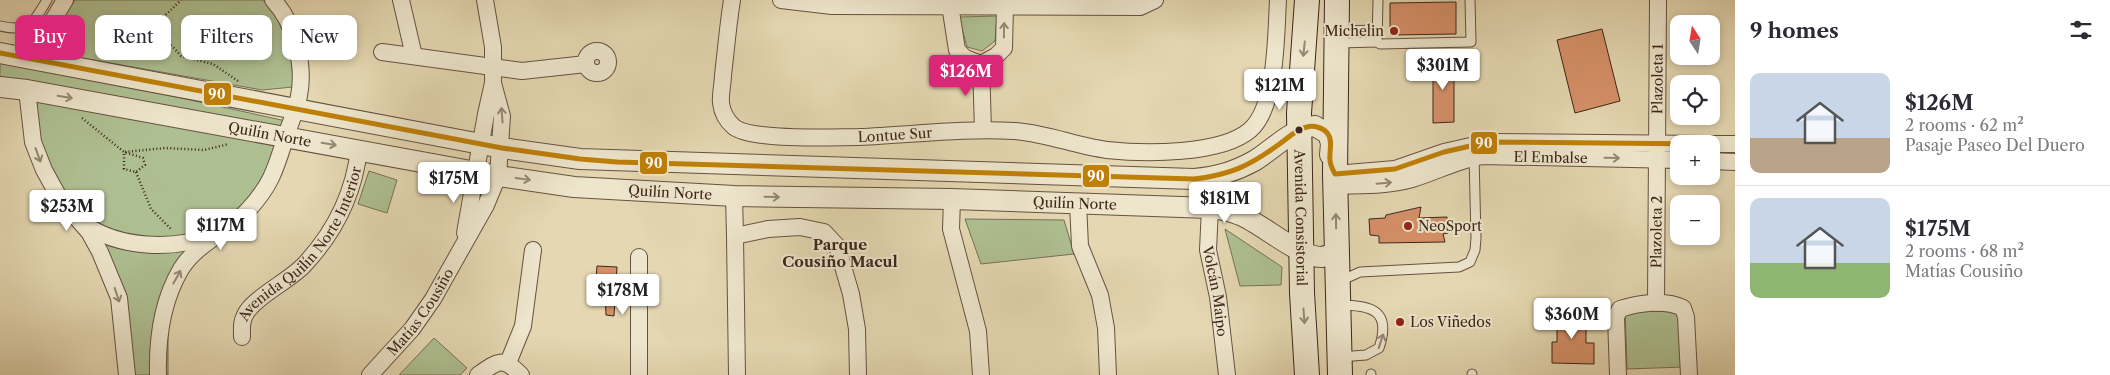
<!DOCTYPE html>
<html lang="en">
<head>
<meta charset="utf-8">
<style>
	:root { --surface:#fff; --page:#f7f7f7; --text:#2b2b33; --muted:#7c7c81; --line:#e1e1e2; --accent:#db2777 }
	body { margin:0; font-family:"Libre Caslon Text",serif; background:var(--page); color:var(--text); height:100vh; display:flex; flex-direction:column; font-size:19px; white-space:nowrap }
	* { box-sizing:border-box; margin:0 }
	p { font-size:16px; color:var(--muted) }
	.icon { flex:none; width:28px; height:28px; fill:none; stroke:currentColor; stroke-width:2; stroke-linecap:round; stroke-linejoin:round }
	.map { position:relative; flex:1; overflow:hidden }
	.sheet { display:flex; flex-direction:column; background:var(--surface); width:375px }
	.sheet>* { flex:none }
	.hud { position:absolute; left:15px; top:15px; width:475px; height:45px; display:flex; gap:10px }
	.needle { width:32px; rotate:348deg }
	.tools { position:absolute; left:1670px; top:15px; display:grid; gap:10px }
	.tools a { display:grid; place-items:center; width:50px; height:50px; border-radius:10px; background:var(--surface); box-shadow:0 2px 8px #0003; font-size:25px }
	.price { position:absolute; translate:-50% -42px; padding:0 11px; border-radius:5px; background:#fff; color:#222; font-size:16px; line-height:32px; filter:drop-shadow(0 1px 2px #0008) }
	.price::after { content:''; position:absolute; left:50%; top:30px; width:15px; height:11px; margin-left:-8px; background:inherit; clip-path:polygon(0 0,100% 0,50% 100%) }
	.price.on { background:var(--accent); color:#fff }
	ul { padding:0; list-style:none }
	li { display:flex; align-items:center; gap:15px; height:125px; padding:0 15px }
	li+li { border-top:1px solid var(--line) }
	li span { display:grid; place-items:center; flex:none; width:140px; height:100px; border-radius:10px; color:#555 }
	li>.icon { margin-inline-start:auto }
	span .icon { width:60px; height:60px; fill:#fffc; stroke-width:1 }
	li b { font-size:21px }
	h2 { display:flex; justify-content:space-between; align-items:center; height:60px; padding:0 15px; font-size:21px }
	.pill { padding:0 18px; border-radius:10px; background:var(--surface); box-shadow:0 2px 8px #0003; font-size:18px; line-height:45px }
	.pill.on { background:var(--accent); color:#fff }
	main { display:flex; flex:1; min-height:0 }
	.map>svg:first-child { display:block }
</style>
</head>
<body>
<main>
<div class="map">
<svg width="1735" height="375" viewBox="0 0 1735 375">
	<rect width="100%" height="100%" fill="#e4d7b1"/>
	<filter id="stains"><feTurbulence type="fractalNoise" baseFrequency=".004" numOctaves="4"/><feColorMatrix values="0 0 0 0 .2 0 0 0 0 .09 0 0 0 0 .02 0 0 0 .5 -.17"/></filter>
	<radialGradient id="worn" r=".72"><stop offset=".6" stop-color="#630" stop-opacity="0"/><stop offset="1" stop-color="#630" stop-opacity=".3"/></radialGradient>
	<g fill="#aebf91" stroke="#767256">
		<path d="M75,0H263C286,24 293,55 293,87L262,90L49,52L55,30Z"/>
		<polygon points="997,16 995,41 982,51 967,47 959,17"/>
		<polygon points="0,58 286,121 286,128 0,81"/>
		<polygon points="33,92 291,141 247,212 183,276 171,313 168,331 168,375 130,375 125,315 72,209 40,152"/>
		<polygon points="369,171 397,180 387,213 358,204"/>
		<polygon points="965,219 1064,220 1074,254 981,264"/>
		<polygon points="1225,229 1282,267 1281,285 1240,286"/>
		<polygon points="1682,307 1684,367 1627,369 1625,309"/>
		<polygon points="434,338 467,368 460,375 399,375"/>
	</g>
	<g fill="#d69169" stroke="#3d261b">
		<polygon points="1456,2 1456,34 1390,35 1390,3"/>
		<polygon points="1602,29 1620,101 1575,113 1557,40"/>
		<polygon points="1428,61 1454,61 1454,122 1433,123 1433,75 1428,75"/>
		<polygon points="1421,207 1419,218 1447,217 1448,233 1443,234 1445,242 1379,243 1379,236 1370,235 1369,219 1385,218 1386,215"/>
		<polygon points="597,266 617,267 614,316 606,315 605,289 595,289"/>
		<polygon points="1562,310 1586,310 1586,343 1594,343 1594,364 1552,363 1552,342 1557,342 1557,317 1562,317"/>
	</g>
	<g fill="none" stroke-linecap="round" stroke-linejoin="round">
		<defs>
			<g id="service">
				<polyline points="1378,0 1377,42 1380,44 1471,42 1470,0"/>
				<path d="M0,26C30,33 33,23 47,0"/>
				<polyline points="1339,31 1376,30"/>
				<polyline points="1338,43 1377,42"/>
				<polyline points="1340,281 1360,272 1459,267 1470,262 1475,250 1476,238 1474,155"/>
				<path d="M1339,305C1371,305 1392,310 1379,348L1366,355L1340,357"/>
				<polyline points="1371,374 1371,375"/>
				<polyline points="1472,374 1472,375"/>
			</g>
			<g id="minor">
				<polyline points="401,0 414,56"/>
				<path id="s1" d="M732,0C728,25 726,50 723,75C723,84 720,94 721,103C722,112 727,121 734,127C752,141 833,137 859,137C911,135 963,128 1014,131C1046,133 1076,146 1107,150C1144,154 1221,155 1250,130C1277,107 1276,33 1278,0"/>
				<polyline points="781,0 832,6 1140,7 1155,0"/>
				<polyline points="950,5 957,50 965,58 981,64 996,56 1004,48 1005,5"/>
				<circle cx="597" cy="62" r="11"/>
				<polyline points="382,52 522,71 586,64"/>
				<polyline points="39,60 49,27 65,0"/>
				<polyline points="981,64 983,130"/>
				<polyline points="27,90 33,142 44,170 60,199 89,232 100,252 119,298 127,375"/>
				<polyline points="1711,144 1735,144"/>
				<polyline points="1711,161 1735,162"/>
				<polyline points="1335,174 1395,169 1444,152 1488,142 1705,144"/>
				<path id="s2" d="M1336,186C1361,185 1388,186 1412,179C1436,172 1457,160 1482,156L1679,160"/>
				<polyline points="734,196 735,236"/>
				<polyline points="952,199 951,229 978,331 981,375"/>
				<polyline points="1078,203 1080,246 1100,295 1106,328 1108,375"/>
				<path id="s3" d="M1210,208L1208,250L1218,297L1227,375"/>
				<path d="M84,224C119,248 173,251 212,235"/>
				<polyline points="465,233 486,114 493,83"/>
				<polyline points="639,257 639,375"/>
				<path id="s4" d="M1656,303L1658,0"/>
				<path id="s5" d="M242,337C242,329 241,322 245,315C253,298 289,281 304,265C335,232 354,194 359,149"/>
				<polyline points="508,363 523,326 533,250"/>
				<path d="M158,375C157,338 162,301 181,269C198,242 229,232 249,209C272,184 276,167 286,136C290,123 297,109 299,96C305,65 295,23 273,0"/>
				<path id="s6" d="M370,375L412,329L433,299L486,205L498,176L502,116L493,83V47L485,0"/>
				<path d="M478,375C499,360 503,357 521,375"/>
				<polyline points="737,375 735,236 768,229 800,227 824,232 837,246 851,294 857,329 858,375"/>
				<path d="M1618,375L1616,317L1620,309C1639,303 1665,299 1683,308L1686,317L1689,375"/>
			</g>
			<g id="tertiary">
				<path d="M0,53L502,148L580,159L1194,179C1217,177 1234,172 1254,161C1272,150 1294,127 1315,126L1328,134L1331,143L1330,155"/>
				<path id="s7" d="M0,87L27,90L498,176L574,187L734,196L952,199L1210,208C1221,209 1231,211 1240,215C1261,223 1300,258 1322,257C1327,256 1332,254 1337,252"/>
			</g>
			<g id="secondary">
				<path id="s8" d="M1307,0L1299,113L1302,293L1307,375"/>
				<polyline points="1337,0 1335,174 1340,375"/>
			</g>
		</defs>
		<use href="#service" stroke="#675240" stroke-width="11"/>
		<use href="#minor" stroke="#675240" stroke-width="18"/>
		<use href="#tertiary" stroke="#675240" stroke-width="22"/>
		<use href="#secondary" stroke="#3d261b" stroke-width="26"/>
		<g stroke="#3d261b" stroke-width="2.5" stroke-dasharray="1 2.5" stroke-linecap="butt">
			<polyline points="148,29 173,47 181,56 213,64 238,81"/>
			<path d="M96,54C132,39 153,29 181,0"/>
			<polyline points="82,118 124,152 143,158 145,165 136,172 124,169 124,152"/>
			<polyline points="125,152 165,148 204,150 229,144"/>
			<polyline points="136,172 151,209 171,229"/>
		</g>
		<use href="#service" stroke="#ede5cc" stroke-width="9"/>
		<use href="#minor" stroke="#ede5cc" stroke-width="16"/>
		<use href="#tertiary" stroke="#ede5cc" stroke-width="20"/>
		<use href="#secondary" stroke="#ede5cc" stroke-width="24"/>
		<defs>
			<path id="bus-1" d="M0,53L502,148L580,159L617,162L1194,179C1230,175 1249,166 1278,145C1287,139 1296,129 1307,127C1314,125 1324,128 1328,134C1333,141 1329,152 1330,160C1330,165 1333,170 1335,174L1395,169L1444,152L1488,142L1705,144"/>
		</defs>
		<use href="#bus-1" stroke="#ede5cc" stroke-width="9"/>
		<use href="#bus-1" stroke="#bf8008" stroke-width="5"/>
	</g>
	<defs><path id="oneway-shaft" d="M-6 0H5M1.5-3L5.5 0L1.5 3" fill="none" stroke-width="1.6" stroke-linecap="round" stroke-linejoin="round" transform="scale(1.25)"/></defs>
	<g stroke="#958674">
		<use href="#oneway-shaft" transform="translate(1004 30) rotate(-89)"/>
		<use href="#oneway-shaft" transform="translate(1304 49) rotate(96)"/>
		<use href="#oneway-shaft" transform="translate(65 97) rotate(10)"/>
		<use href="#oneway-shaft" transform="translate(502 115) rotate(-94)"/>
		<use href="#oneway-shaft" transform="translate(329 144) rotate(9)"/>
		<use href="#oneway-shaft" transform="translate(38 155) rotate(70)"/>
		<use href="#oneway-shaft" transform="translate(1612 158) rotate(1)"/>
		<use href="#oneway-shaft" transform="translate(523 179) rotate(8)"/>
		<use href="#oneway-shaft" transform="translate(1384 183) rotate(-5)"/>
		<use href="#oneway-shaft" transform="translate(772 197) rotate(1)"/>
		<use href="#oneway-shaft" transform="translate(1336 221) rotate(-91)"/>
		<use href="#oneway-shaft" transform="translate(177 277) rotate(-61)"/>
		<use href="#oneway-shaft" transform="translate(117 295) rotate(72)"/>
		<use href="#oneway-shaft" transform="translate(1304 316) rotate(86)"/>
		<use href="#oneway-shaft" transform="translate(1381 341) rotate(-72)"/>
	</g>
	<g fill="#8f2418" stroke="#ede5cc" stroke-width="2">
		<circle cx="1394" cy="31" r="5"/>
		<circle cx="1408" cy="226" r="5"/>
		<circle cx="1400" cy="322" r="5"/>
	</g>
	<circle fill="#3d261b" stroke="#ede5cc" stroke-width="2" cx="1299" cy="130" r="4.5"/>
	<g text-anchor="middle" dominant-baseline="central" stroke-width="4" stroke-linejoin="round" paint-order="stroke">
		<g font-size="14" fill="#3d261b" stroke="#ede5cc" text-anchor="start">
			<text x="1384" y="31" text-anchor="end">Michelin</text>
			<text x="1418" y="226">NeoSport</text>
			<text x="1410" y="322">Los Viñedos</text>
		</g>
		<g font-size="14" fill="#3d261b" stroke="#ede5cc">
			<text stroke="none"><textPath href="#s4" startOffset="224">Plazoleta 1</textPath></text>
			<text stroke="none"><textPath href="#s7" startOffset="274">Quilín Norte</textPath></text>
			<text stroke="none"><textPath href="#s1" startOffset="294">Lontue Sur</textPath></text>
			<text stroke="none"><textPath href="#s2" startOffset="219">El Embalse</textPath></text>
			<text stroke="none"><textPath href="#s7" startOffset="679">Quilín Norte</textPath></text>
			<text stroke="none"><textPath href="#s7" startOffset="1084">Quilín Norte</textPath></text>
			<text stroke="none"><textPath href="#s8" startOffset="218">Avenida Consistorial</textPath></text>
			<text stroke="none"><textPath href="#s4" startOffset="71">Plazoleta 2</textPath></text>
			<text stroke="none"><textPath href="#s5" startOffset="115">Avenida Quilín Norte Interior</textPath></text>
			<text stroke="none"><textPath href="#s3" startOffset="84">Volcán Maipo</textPath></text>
			<text stroke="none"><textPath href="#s6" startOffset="81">Matías Cousiño</textPath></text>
		</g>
		<g font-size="15" font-weight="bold" fill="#3d261b" stroke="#ede5cc">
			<text x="840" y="244">Parque<tspan x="840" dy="17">Cousiño Macul</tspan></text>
		</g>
	</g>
	<g stroke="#ede5cc" stroke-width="2">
		<rect x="203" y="82" width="29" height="24" rx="5" fill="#bf8008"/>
		<rect x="1470" y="131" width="28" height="24" rx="5" fill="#bf8008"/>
		<rect x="639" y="151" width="29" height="24" rx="5" fill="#bf8008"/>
		<rect x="1082" y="164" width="28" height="24" rx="5" fill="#bf8008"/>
	</g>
	<g font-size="14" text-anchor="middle" font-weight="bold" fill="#fff">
		<text x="217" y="99">90</text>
		<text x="1484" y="148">90</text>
		<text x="654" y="168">90</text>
		<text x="1096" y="181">90</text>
	</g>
	<rect width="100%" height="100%" filter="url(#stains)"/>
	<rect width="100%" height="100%" fill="url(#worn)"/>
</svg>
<div class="tools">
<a><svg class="needle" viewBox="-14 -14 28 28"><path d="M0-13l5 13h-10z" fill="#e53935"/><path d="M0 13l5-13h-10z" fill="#7c7c81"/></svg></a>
<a><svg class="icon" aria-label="locate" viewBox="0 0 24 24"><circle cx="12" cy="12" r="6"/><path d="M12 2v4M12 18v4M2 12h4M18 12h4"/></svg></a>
<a>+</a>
<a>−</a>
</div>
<b class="price" style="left:1443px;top:91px">$301M</b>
<b class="price on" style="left:966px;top:97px">$126M</b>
<b class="price" style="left:1280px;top:111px">$121M</b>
<b class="price" style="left:454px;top:204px">$175M</b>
<b class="price" style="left:1225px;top:224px">$181M</b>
<b class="price" style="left:67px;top:232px">$253M</b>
<b class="price" style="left:221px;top:251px">$117M</b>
<b class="price" style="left:623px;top:316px">$178M</b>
<b class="price" style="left:1572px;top:340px">$360M</b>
<div class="hud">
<a class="pill on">Buy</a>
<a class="pill">Rent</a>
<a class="pill">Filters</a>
<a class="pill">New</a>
</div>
</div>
<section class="sheet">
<h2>9 homes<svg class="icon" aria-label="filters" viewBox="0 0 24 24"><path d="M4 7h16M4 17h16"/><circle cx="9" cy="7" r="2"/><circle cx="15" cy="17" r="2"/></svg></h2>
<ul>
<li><span style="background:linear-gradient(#c9d6e8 65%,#b9a48a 0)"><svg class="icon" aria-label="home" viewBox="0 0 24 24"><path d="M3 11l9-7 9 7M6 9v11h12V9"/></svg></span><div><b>$126M</b><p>2 rooms · 62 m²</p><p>Pasaje Paseo Del Duero</p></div></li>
<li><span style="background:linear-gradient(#c9d6e8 65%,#8fb573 0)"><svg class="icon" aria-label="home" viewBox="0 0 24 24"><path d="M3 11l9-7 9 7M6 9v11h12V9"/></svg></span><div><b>$175M</b><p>2 rooms · 68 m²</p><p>Matías Cousiño</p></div></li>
</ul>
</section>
</main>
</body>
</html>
